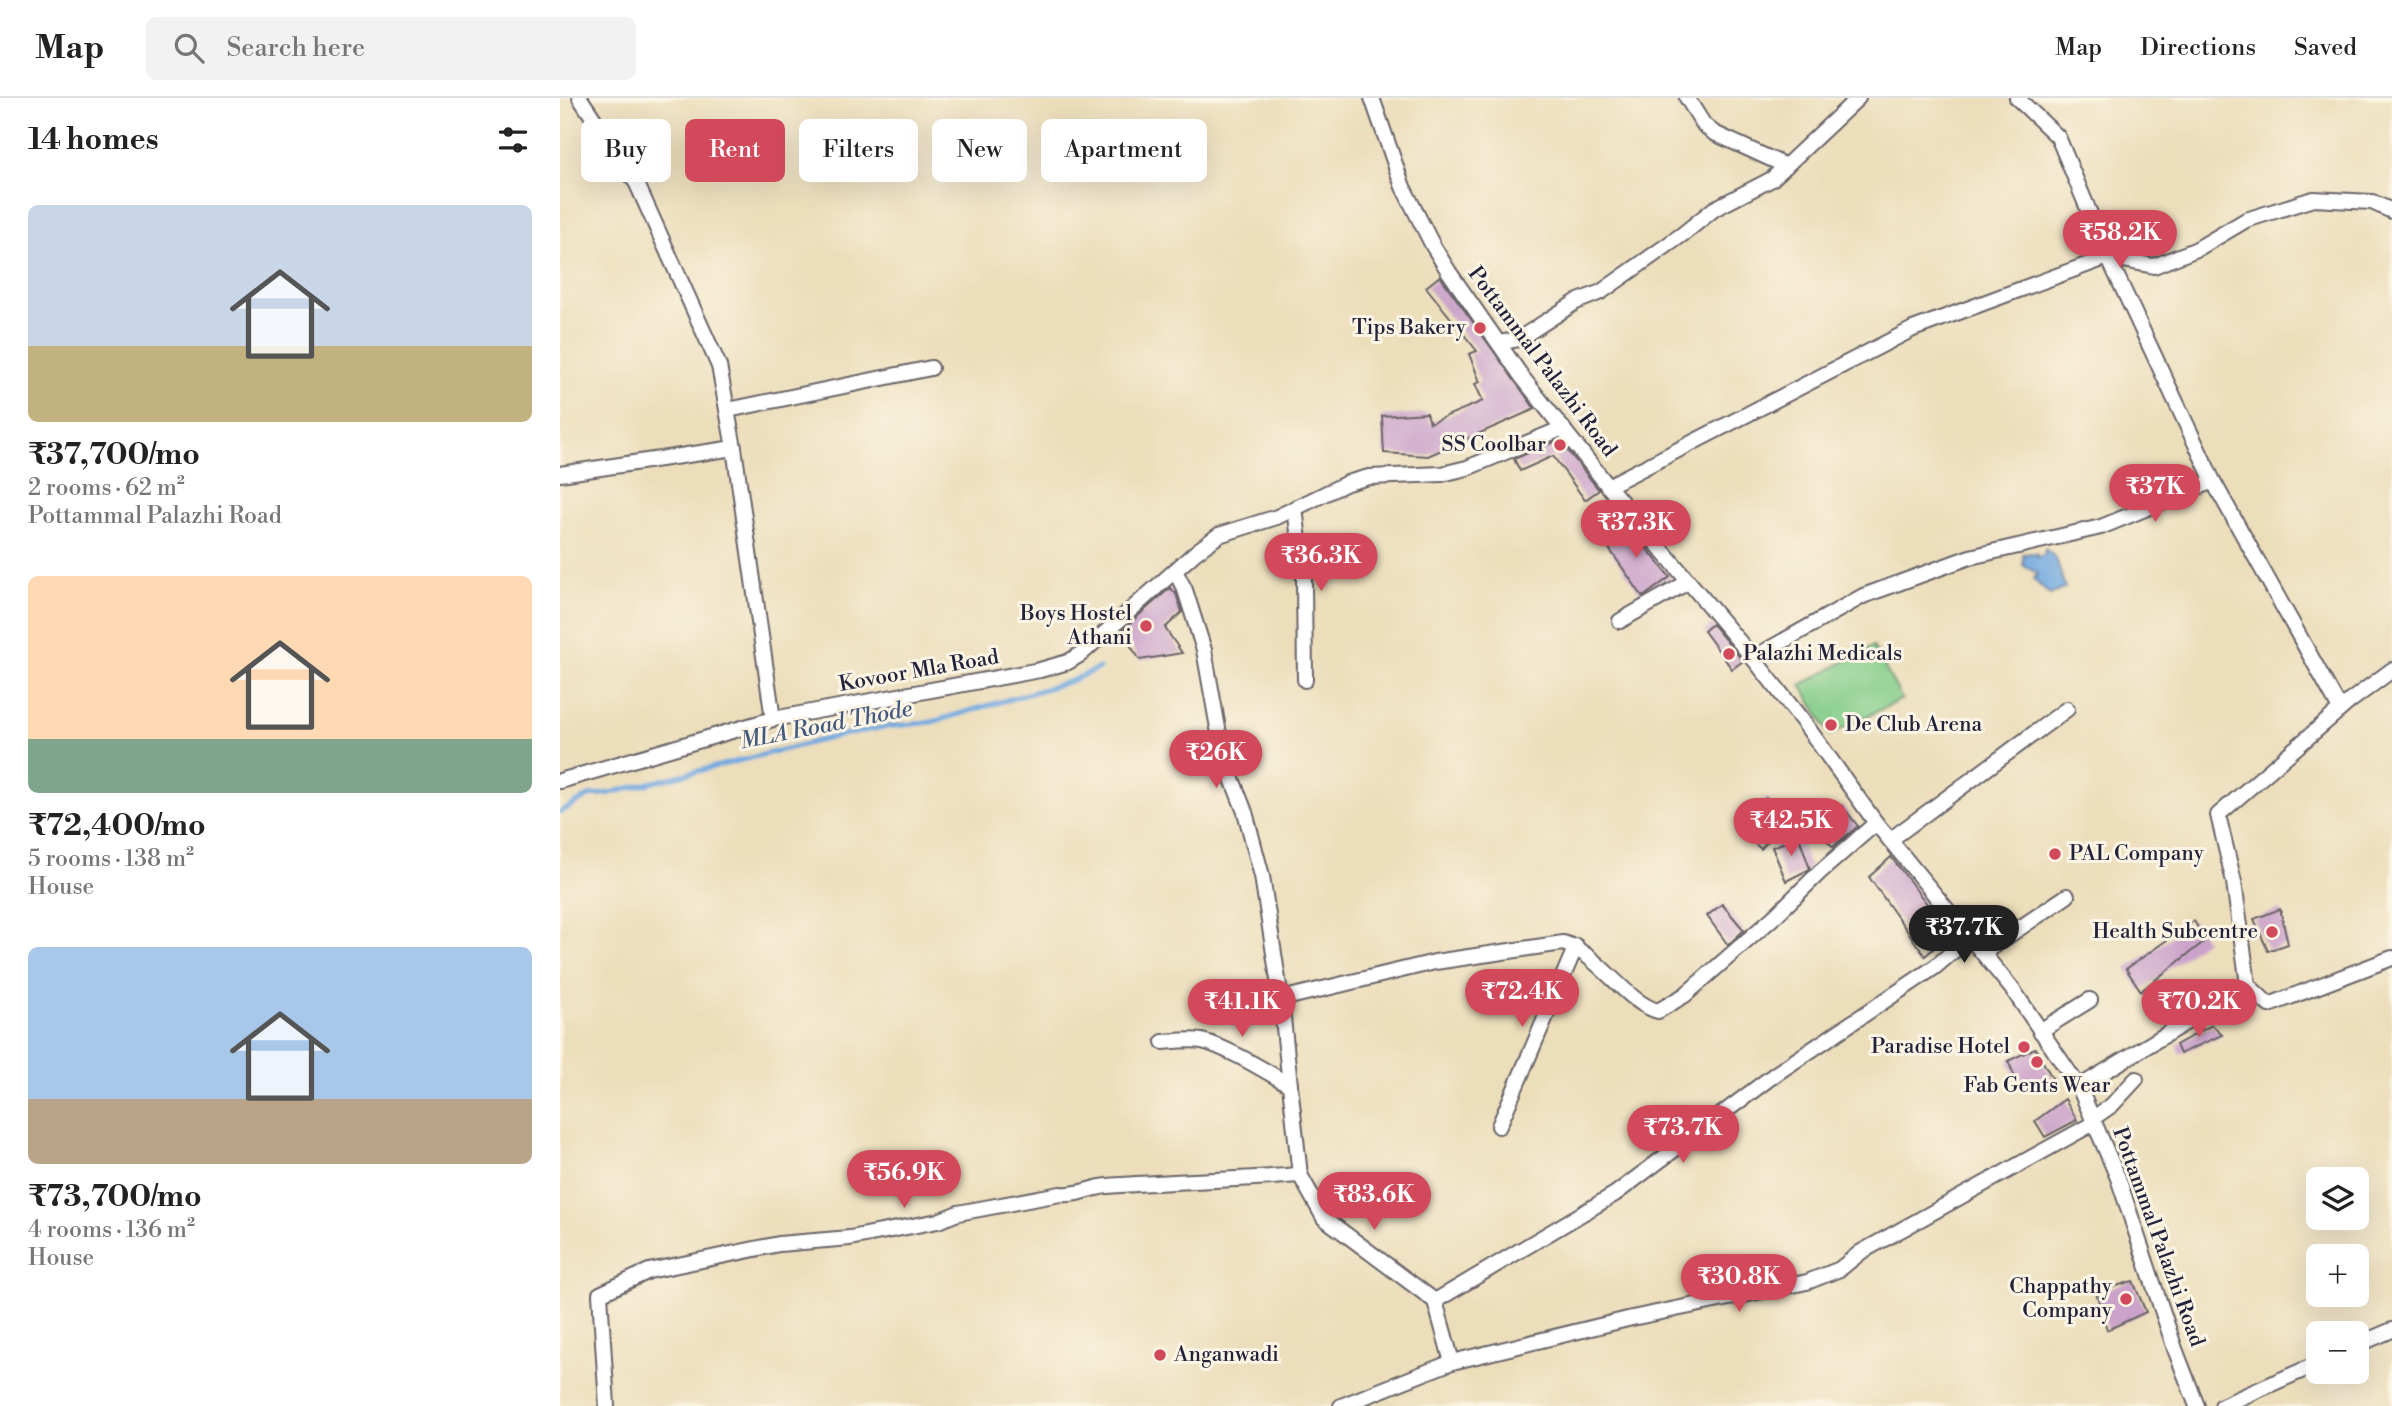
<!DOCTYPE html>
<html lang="en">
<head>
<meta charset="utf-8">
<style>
	:root { --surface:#fff; --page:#f2f2f2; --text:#222; --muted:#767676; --line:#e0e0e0; --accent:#d1495b }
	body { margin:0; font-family:"Libre Bodoni",serif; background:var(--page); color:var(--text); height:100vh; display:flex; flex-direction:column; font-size:26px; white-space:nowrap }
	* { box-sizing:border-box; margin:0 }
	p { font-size:23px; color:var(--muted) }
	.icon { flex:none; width:38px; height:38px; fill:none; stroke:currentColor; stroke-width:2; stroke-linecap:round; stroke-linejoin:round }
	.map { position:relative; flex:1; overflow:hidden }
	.sheet { display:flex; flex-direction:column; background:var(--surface); width:560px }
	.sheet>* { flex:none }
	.banner { position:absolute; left:21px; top:21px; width:665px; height:63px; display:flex; gap:14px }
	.fabs { position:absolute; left:1746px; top:1069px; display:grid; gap:14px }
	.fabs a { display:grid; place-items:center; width:63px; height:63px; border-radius:10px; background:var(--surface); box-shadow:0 7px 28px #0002; font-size:35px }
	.price { position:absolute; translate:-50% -60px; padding:0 16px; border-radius:24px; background:var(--accent); color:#fff; font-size:23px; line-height:46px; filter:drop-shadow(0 2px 4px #0008) }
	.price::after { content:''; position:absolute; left:50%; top:42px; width:21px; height:16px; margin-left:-10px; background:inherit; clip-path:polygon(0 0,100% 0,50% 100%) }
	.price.active { background:#222; color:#fff }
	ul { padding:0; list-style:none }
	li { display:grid; align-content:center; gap:14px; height:371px; padding:0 28px }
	li span { display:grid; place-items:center; height:217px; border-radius:10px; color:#555 }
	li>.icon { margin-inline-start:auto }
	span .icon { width:126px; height:126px; fill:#fffc; stroke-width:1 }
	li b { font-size:30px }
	h2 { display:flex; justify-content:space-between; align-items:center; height:84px; padding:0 28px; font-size:30px }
	.chip { padding:0 24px; border-radius:10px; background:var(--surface); box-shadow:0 7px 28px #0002; font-size:24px; line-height:63px }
	.chip.active { background:var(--accent); color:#fff }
	header { display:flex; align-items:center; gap:42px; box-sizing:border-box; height:98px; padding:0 35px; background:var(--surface); border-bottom:2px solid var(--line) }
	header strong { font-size:33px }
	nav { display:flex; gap:38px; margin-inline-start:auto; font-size:24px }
	.search { width:490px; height:63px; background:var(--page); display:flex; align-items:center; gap:18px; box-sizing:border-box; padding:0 24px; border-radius:10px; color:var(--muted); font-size:26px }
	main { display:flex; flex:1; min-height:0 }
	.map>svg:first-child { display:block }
</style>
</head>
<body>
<header>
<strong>Map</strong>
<div class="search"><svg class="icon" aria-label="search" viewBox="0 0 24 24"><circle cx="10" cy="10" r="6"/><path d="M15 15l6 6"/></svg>Search here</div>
<nav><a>Map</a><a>Directions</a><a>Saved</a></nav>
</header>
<main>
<section class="sheet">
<h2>14 homes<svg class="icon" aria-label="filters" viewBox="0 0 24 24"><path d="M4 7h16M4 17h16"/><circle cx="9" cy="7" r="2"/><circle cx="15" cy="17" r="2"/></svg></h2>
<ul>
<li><span style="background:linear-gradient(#c9d6e8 65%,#c2b280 0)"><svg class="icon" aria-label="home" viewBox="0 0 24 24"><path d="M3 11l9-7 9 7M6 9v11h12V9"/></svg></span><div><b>₹37,700/mo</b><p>2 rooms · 62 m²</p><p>Pottammal Palazhi Road</p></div></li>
<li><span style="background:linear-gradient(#ffd9b3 75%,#7fa58c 0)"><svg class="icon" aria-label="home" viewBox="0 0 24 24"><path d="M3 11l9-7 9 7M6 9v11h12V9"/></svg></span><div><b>₹72,400/mo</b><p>5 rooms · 138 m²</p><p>House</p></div></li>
<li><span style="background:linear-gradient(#a9c7e8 70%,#b9a48a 0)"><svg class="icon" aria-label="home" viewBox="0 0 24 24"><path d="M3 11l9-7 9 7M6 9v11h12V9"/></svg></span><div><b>₹73,700/mo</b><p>4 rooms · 136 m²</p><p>House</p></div></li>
</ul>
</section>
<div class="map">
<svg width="1832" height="1308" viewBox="0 0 1832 1308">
	<rect width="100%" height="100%" fill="#fcf5e5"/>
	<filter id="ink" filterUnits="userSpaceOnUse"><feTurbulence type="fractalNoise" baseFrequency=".0143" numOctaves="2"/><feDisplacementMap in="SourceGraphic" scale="14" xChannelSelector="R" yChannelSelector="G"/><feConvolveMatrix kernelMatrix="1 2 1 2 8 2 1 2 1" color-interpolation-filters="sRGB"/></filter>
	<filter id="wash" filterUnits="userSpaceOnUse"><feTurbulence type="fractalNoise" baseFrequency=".00686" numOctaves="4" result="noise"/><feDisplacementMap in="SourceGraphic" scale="28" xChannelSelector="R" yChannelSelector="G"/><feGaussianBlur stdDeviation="1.57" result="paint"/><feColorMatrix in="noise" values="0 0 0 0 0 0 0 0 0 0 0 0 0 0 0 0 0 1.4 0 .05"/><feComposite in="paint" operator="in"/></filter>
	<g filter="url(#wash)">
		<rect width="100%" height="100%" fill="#ecdebb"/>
		<polygon fill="#82cc89" stroke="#527762" stroke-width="2" points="1313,548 1342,601 1270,637 1241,587"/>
		<polygon fill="#72a9e0" stroke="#4a668e" stroke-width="2" points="1485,451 1496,460 1505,490 1490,497 1473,481 1478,476 1463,467 1463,456 1476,455 1477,459 1484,457"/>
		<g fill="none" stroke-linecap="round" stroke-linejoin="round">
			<polyline stroke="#72a9e0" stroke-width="5" points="0,714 29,698 50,695 282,637 324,629 372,624 511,583 539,570"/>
		</g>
		<g id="blocks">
			<g fill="#cba3ca">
				<polygon points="880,178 975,311 868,358 824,355 822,318 867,315 870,325 923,303 915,286 920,284 909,256 917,253 866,189"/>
				<polygon points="999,342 1039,392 1025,402 993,358 960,373 954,361"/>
				<polygon points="1067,426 1110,479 1083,499 1043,442"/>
				<polygon points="610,490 616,496 622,514 605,530 622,555 580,562 561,533"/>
				<polygon points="1152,526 1183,563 1172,571 1144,533"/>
				<polygon points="1206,700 1228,719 1201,751 1181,734"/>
				<polygon points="1282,708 1298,728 1273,749 1257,732"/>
				<polygon points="1239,739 1250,771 1226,783 1212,749"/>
				<polygon points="1331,759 1390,836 1365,858 1309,779"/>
				<polygon points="1162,806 1184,832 1168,847 1147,818"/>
				<polygon points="1720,811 1728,846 1708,853 1694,821"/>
				<polygon points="1634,823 1646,842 1581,893 1566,871"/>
				<polygon points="1652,927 1662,937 1620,956 1616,947"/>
				<polygon points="1475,950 1495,985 1478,990 1459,988 1448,963"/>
				<polygon points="1505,1001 1517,1022 1485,1039 1475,1023"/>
				<polygon points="1573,1183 1586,1214 1547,1232 1536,1194"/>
			</g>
		</g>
	</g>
	<g filter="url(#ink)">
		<use href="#blocks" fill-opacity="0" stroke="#696468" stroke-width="2"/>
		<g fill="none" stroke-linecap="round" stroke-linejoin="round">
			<defs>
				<g id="street">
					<polyline points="20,0 77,86 159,268 174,350 213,621"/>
					<polyline points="812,0 843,89 873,148 889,174 962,279 1048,388 1193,560 1245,626 1316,725 1453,892 1519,989 1558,1080 1615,1251 1637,1308"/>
					<polyline points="1127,0 1144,27 1154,35 1226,68"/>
					<polyline points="939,245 959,241 1016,204 1041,194 1123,136 1154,111 1212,81 1298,0"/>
					<polyline points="168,312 371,270"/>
					<polyline points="0,376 174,350"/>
					<polyline points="1653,383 1548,159 1594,168 1637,151 1686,122 1753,101 1812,104 1832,113"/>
					<polyline points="1048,388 1353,231 1548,159 1498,39 1457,0"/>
					<polyline points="735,410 744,482 745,582"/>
					<polyline points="1060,523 1128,484"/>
					<polyline points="1193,560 1303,498 1410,459 1541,429 1653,383 1780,611"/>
					<polyline points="0,683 213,621 480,572 508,564 521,556 636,454 659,437 717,419 787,385 809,379 882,376 907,370 1003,330"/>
					<polyline points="1330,742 1507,611"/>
					<polyline points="1423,855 1507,798"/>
					<polyline points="1688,887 1709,907 1832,860"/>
					<path d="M721,901L875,864L1003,845C1038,855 1066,905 1098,913L1125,897L1215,818L1260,774L1316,725"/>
					<polyline points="1480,933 1530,902"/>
					<path d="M603,944C616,943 629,941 642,943C667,949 707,974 730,987L721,901L702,778L685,714L663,658L644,552L625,492L615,473"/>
					<polyline points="1519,989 1688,887 1674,784 1658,717 1790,603 1832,572"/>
					<polyline points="1532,1021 1552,1007 1576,981"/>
					<polyline points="939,1028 1016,848"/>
					<polyline points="740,1077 764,1120 875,1203"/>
					<polyline points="1797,1247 1832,1232"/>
					<polyline points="892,1264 875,1203 1055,1096 1214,977 1375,869 1410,839"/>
					<path d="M47,1308L40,1196L89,1173L219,1146L290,1140L378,1123L398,1115L500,1096C518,1098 531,1089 548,1088C612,1083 676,1082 740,1077L730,987"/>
					<polyline points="781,1308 892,1264 1072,1220 1247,1184 1280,1171 1301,1154 1534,1025"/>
					<polyline points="1662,1308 1759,1265"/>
				</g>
			</defs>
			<use href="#street" stroke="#696468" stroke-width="18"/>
			<use href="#street" stroke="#fff" stroke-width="14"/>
		</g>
	</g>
	<g fill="#d1495b" stroke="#fcf5e5" stroke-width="2.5">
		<circle cx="920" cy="230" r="7"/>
		<circle cx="1000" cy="347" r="7"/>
		<circle cx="586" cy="528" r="7"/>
		<circle cx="1169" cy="556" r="7"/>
		<circle cx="1271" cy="627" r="7"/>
		<circle cx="1495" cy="756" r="7"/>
		<circle cx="1712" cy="834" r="7"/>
		<circle cx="1464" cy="949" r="7"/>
		<circle cx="1477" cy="964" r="7"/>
		<circle cx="1566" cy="1201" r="7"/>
		<circle cx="600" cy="1257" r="7"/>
	</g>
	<g text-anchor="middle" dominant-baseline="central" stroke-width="6" stroke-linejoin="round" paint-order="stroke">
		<g font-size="21" fill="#22223b" stroke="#fcf5e5" text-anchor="end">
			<text x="906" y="230">Tips Bakery</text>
			<text x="986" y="347">SS Coolbar</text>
			<text x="572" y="516">Boys Hostel<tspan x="572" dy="24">Athani</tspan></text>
			<text x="1183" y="556" text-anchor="start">Palazhi Medicals</text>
			<text x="1285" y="627" text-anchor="start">De Club Arena</text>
			<text x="1509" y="756" text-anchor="start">PAL Company</text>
			<text x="1698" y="834">Health Subcentre</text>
			<text x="1450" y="949">Paradise Hotel</text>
			<text x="1477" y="988" text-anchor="middle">Fab Gents Wear</text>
			<text x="1552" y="1189">Chappathy<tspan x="1552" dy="24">Company</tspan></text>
			<text x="614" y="1257" text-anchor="start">Anganwadi</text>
		</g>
		<g font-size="21" fill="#22223b" stroke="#fcf5e5">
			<text transform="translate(982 264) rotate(53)">Pottammal Palazhi Road</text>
			<text transform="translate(359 573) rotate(-10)">Kovoor Mla Road</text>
			<text transform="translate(1598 1139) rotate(70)">Pottammal Palazhi Road</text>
		</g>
		<g font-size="23" font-style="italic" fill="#42587d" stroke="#fcf5e5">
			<text transform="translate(266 627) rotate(-11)">MLA Road Thode</text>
		</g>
	</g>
</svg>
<div class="fabs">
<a><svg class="icon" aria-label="layers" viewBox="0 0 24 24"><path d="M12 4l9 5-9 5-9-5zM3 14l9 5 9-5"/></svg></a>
<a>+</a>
<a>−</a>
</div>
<b class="price" style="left:1560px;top:172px">₹58.2K</b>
<b class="price" style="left:1595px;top:426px">₹37K</b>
<b class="price" style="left:1076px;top:462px">₹37.3K</b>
<b class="price" style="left:761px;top:495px">₹36.3K</b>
<b class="price" style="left:656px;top:692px">₹26K</b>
<b class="price" style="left:1231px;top:760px">₹42.5K</b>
<b class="price active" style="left:1404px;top:867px">₹37.7K</b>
<b class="price" style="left:962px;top:931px">₹72.4K</b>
<b class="price" style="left:682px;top:941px">₹41.1K</b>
<b class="price" style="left:1639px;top:941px">₹70.2K</b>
<b class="price" style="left:1123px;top:1067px">₹73.7K</b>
<b class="price" style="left:344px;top:1112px">₹56.9K</b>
<b class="price" style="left:814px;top:1134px">₹83.6K</b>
<b class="price" style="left:1179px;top:1216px">₹30.8K</b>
<div class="banner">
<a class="chip">Buy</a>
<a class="chip active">Rent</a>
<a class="chip">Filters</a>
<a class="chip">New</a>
<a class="chip">Apartment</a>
</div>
</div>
</main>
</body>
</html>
